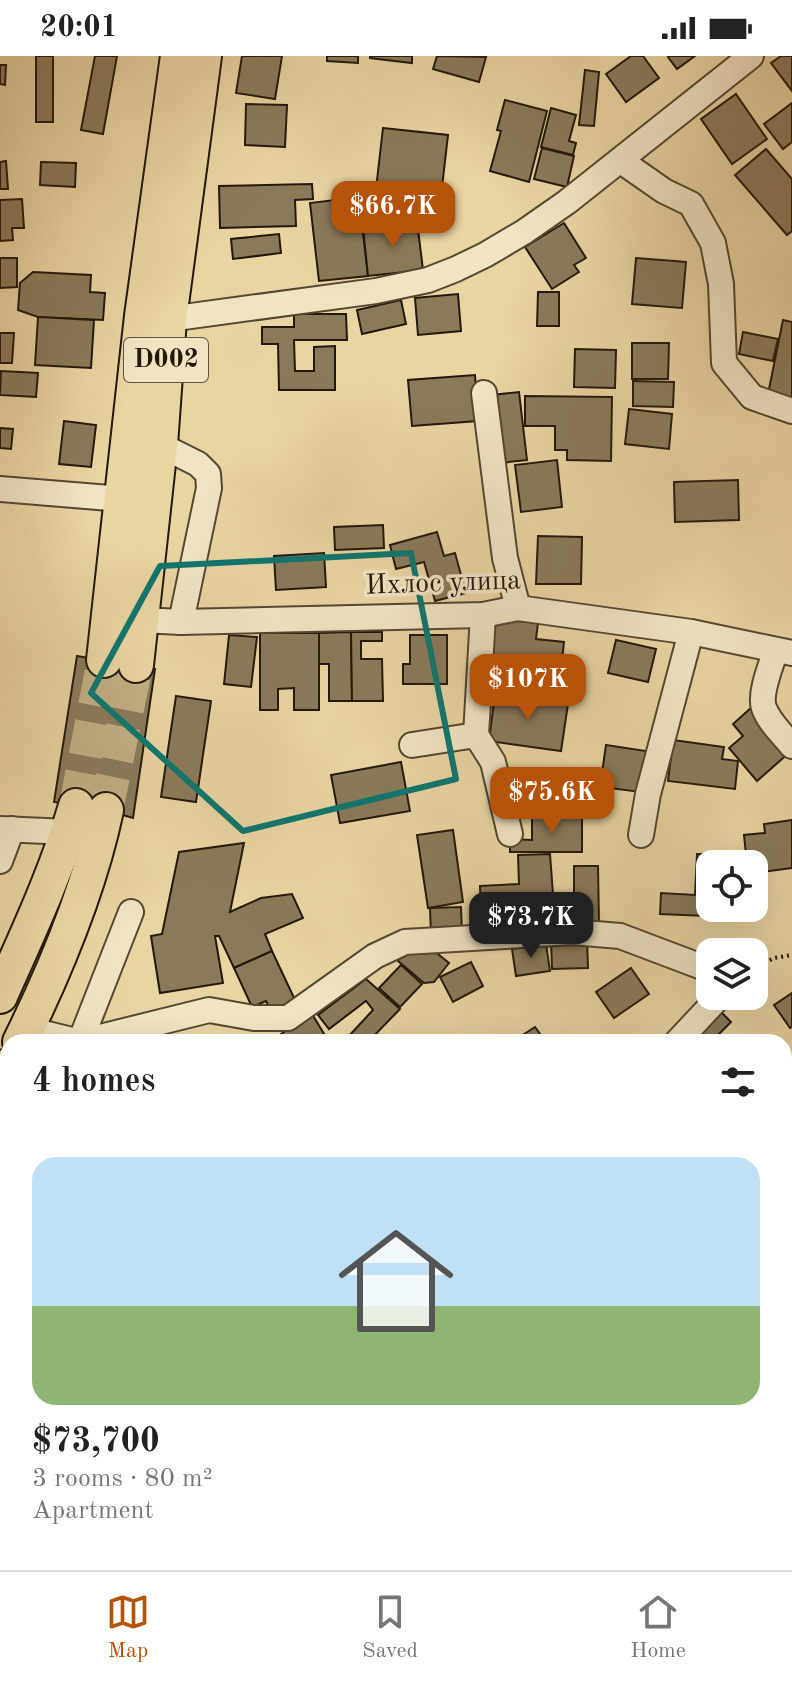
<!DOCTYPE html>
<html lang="en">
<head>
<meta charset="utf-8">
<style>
	:root { --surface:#fff; --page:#f6f6f6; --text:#222; --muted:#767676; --line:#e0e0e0; --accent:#b45309 }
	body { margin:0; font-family:"Old Standard TT",serif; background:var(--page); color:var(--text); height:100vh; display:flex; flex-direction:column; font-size:30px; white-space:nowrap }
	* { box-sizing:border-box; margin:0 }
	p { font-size:26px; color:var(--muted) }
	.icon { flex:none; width:44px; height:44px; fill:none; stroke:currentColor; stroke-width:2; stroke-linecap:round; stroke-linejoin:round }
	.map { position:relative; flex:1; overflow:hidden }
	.drawer { position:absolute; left:0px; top:978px; width:792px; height:536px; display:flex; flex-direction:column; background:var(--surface); border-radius:24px 24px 0 0; box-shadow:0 8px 32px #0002 }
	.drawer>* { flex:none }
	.tools { position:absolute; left:696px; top:794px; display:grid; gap:16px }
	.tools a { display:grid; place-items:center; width:72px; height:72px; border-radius:16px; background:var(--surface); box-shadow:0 8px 32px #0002; font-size:40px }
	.price { position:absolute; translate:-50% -68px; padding:0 18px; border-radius:16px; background:var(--accent); color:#fff; font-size:26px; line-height:52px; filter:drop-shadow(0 2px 4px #0008) }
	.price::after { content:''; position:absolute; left:50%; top:48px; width:24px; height:18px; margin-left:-12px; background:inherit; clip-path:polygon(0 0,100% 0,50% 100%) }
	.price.on { background:#222; color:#fff }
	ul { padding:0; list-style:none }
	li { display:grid; align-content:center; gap:16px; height:424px; padding:0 32px }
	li+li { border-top:2px solid var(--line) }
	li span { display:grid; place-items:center; height:248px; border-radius:24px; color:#555 }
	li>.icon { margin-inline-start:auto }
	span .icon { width:144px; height:144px; fill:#fffc; stroke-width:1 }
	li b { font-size:34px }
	h2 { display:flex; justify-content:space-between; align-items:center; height:96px; padding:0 32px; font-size:34px }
	.status { display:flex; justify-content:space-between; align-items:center; height:56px; padding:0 40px; background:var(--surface); direction:ltr }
	.status svg { height:22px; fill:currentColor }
	.tabs { display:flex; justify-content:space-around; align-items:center; height:112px; border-top:2px solid var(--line); background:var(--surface); font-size:22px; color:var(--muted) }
	.tabs a { display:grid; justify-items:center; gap:4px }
	.tabs .on { color:var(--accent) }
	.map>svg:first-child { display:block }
</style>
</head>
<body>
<div class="status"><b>20:01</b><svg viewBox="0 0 49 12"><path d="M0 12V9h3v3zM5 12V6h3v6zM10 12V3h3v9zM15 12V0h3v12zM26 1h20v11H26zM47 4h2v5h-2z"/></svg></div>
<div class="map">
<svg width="792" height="1514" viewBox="0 0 792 1514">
	<rect width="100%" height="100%" fill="#e9d5a2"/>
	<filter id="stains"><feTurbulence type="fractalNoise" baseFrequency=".0025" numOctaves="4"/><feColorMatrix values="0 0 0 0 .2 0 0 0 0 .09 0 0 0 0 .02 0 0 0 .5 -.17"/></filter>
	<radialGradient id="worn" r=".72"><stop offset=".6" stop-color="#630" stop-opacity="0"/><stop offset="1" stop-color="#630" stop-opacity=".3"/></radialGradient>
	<g fill="#8a7a5a" stroke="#23180d" stroke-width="2">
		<rect x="36" y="0" width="17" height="66"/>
		<polygon points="95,0 117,0 103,78 81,74"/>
		<polygon points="242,0 282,0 275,43 236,37"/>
		<polygon points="327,0 358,0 358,7 327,5"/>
		<polygon points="370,0 412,0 412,7 370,2"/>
		<polygon points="437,0 486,1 479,26 433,13"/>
		<polygon points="631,0 643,0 659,22 626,46 606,18"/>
		<polygon points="669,0 695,0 677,13 668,1"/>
		<polygon points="781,0 792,0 792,35 771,7"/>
		<polygon points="0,9 6,9 5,29 0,28"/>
		<polygon points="585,14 599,16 594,70 579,69"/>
		<polygon points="736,38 767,83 732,108 701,63"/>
		<polygon points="505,44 547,55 529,126 490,115 501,75 497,74"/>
		<polygon points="792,47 792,86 783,93 764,68"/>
		<polygon points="246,48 287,49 285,91 245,89"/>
		<polygon points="551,52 576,59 569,85 576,87 573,99 541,91"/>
		<polygon points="383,72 448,79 441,140 376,133"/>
		<polygon points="542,92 574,100 567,131 534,123"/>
		<polygon points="766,93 792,123 792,175 787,179 735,119"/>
		<polygon points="6,105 8,133 0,133 0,106"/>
		<polygon points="41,106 76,107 75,131 40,129"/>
		<polygon points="312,128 313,143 295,144 296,170 220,172 219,130"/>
		<polygon points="359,141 368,220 319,225 310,147"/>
		<polygon points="22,143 24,172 12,172 13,184 0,185 0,144"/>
		<polygon points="417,165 423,214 368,220 363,172"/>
		<polygon points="564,167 586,202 574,209 579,216 552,233 525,191"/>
		<polygon points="279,178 281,197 233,203 231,183"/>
		<polygon points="0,202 17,202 17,231 0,232"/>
		<polygon points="636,202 686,206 682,252 632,248"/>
		<polygon points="33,216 91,219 90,236 105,237 103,264 38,261 18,254 20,227"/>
		<polygon points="538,236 559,236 559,270 537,270"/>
		<polygon points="458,238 461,275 418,279 415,242"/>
		<polygon points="401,244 406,268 362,278 357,254"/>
		<polygon points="294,258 346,258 347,284 294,284 295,315 314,315 314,291 335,290 335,334 279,334 278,288 262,288 262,271 294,271"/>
		<polygon points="38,261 94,264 91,312 35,309"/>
		<polygon points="783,264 792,266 792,343 768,338"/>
		<polygon points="743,276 778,283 773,305 739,298"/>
		<polygon points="0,277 14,277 12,307 0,307"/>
		<polygon points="632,287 669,287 668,323 632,323"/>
		<polygon points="575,293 616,294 615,332 574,331"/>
		<polygon points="1,315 38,317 36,341 0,339"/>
		<polygon points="475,319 478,365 412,370 408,324"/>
		<polygon points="633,325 674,326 673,351 633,350"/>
		<polygon points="519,336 527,404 500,407 492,339"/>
		<polygon points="525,340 612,341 611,405 567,404 567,394 555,394 555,370 525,370"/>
		<polygon points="629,353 672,358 669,393 625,388"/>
		<polygon points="64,365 96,369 91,411 59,408"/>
		<polygon points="0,372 13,373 11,393 0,392"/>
		<polygon points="557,404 562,451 521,456 515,409"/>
		<polygon points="738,424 739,464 675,466 674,426"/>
		<polygon points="383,469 384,492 335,494 334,471"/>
		<polygon points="437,476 444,500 455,497 466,537 435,545 424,506 396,513 390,489"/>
		<polygon points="538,480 582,481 581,528 536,528"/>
		<polygon points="324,497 326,531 276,534 274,500"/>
		<polygon points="493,562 538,567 536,583 564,586 558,640 486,633"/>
		<polygon points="351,576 352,645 329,645 329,608 319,608 319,577"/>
		<polygon points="351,576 382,576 382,585 361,585 361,603 382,603 383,645 352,645"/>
		<polygon points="260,577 319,577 319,654 294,654 294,632 278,633 278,654 260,654"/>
		<polygon points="229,579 257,581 251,631 224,628"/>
		<polygon points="410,579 447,579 447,628 403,628 403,608 410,608"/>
		<polygon points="616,584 656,593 648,626 608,617"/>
		<polygon points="77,600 155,613 133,762 106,754 54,746"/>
		<polygon points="495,638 568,648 561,695 489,685"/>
		<polygon points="176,640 211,645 196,746 161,741"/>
		<polygon points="752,651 790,696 757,725 729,692 743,680 733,668"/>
		<polygon points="673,684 724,691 722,703 738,705 735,733 668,725"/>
		<polygon points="606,689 646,695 641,736 600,731"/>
		<polygon points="401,706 410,755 340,767 331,719"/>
		<polygon points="532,758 582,758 582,796 510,796 510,783 532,784"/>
		<polygon points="792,764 792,812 754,817 754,808 747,808 744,779 765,777 764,768"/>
		<polygon points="453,774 463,846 428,852 417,779"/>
		<polygon points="244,787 230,856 261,842 292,838 303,862 265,878 272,895 234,912 219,880 215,880 223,927 160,937 151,880 162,878 179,796"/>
		<polygon points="550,798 553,838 534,839 536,870 482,873 480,830 519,828 518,799"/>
		<polygon points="697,798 733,799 733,808 710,808 710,852 731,852 730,861 660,858 661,837 695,839"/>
		<polygon points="574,810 598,810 599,868 568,869 568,847 574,847"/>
		<polygon points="461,851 462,877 431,879 430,852"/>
		<polygon points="587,883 588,912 552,913 551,884"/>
		<polygon points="546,888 550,915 516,920 512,893"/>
		<polygon points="406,894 434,895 449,907 434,926 424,927 398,905"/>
		<polygon points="272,895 296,946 272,957 266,945 252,951 234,912"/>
		<polygon points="471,906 483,930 453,946 440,921"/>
		<polygon points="401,909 422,928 400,951 379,932"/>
		<polygon points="631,912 649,938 614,962 596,936"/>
		<polygon points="366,923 400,953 368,986 351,986 347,982 373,954 366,945 329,973 318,959"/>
		<polygon points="792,937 792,971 790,972 774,949"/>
		<polygon points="716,951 731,966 711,986 695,986 688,979"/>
		<polygon points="312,958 329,986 286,986 281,978"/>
		<polygon points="535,971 546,986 512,986"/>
		<polygon points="792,1062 792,1084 784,1092 784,1070"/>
		<polygon points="784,1134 792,1142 792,1154 784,1162"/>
		<polygon points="0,1203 8,1207 8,1257 0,1253"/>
		<polygon points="792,1275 792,1303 784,1295 784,1283"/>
		<polygon points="784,1406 792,1413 792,1448 787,1443 784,1446"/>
		<polygon points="8,1450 8,1504 0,1513 0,1459"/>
		<polygon points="180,1506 197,1506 201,1514 163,1514"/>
		<polygon points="446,1506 476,1506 480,1514 451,1514"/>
		<polygon points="482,1506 511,1506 512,1507 499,1514 487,1514"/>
		<polygon points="700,1506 712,1506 723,1514 694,1514"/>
		<polygon points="756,1506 783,1506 785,1508 778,1514 762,1514"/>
	</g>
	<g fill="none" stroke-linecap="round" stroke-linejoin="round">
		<g stroke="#c1af84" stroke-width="34" stroke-dasharray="34 17" stroke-linecap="butt">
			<polyline points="76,750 104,604"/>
			<polyline points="106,754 136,609"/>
		</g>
		<defs>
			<g id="minor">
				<polyline points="621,105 664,135 691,148 713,187 721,228 724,307 752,341 792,355"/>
				<polyline points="169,263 376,235 428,224 456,213 485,199 524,176 567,146 751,0"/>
				<polyline points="484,337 505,502 518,552"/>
				<polyline points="160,389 198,408 208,418 209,432 181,566"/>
				<polyline points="0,433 122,443"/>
				<polyline points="483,559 476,679 493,706 510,778"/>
				<polyline points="142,564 181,566 483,559 518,552 691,576 792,597"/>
				<path d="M776,594C771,609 759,638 764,652C769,666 783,679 792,690"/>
				<polyline points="412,689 476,679"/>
				<polyline points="0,773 69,776"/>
				<polyline points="641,779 648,738 691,576"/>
				<polyline points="0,805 12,773"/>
				<polyline points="27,973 80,986 209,954 254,962 288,962 375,900 405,886 572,876 620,880 710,914"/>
				<polyline points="80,986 131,856"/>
				<polyline points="677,986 720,940"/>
				<polyline points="0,1135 8,1120"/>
				<polyline points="0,1169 8,1173"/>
				<polyline points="784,1174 792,1167"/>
				<polyline points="127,1506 131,1514"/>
				<polyline points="321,1514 334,1506"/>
			</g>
			<g id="highway">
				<polyline points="104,604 142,260 178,0"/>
				<polyline points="136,609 160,389 169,263 204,0"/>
				<path d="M0,940C28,877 57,815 76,750"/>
				<path d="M20,986C56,913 89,834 106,754"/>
				<polyline points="0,1026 8,1010"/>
			</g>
		</defs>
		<use href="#minor" stroke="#544732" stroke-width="28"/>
		<use href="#highway" stroke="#23180d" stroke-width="38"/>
		<polyline stroke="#23180d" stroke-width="4" stroke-dasharray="2 4" stroke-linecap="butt" points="754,913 774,902 792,899"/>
		<use href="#minor" stroke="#f1e4c3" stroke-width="24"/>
		<use href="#highway" stroke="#e9d5a2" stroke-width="34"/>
	</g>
	<path fill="none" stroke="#0f766e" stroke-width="6" stroke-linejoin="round" d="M411,497L456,723L243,775L91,637L160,510Z"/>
	<g text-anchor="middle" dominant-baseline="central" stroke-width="7" stroke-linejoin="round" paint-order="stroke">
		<rect fill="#f1e4c3" stroke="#615544" stroke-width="2" x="124" y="282" width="84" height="44" rx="6"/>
		<g font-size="26" font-weight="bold" fill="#23180d">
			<text x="166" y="304">D002</text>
		</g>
		<g font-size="28" fill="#23180d" stroke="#f1e4c3">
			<text transform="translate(443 528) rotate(-2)">Ихлос улица</text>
		</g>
	</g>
	<rect width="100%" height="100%" filter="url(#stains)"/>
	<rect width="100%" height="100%" fill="url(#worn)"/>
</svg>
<div class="tools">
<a><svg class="icon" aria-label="locate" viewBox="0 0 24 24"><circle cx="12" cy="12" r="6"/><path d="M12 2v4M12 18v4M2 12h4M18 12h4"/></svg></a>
<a><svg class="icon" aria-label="layers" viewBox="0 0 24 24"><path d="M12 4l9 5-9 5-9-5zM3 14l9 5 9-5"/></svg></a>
</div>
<b class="price" style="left:393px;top:193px">$66.7K</b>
<b class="price" style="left:528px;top:666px">$107K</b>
<b class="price" style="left:552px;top:779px">$75.6K</b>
<b class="price on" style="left:531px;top:904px">$73.7K</b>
<section class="drawer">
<h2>4 homes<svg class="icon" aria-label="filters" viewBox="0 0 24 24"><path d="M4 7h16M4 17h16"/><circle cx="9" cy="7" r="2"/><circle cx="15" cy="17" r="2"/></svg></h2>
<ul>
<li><span style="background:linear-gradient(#bfe0f5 60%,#8fb573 0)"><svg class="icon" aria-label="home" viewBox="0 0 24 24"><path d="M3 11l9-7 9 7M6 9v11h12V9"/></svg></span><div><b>$73,700</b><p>3 rooms · 80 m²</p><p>Apartment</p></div></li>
</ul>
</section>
</div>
<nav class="tabs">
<a class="on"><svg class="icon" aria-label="map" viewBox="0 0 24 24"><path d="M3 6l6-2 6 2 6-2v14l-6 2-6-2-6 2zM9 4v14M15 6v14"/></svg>Map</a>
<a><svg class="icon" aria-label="saved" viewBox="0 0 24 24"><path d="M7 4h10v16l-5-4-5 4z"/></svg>Saved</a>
<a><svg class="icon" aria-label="home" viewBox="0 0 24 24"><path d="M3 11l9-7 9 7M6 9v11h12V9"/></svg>Home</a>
</nav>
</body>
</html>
